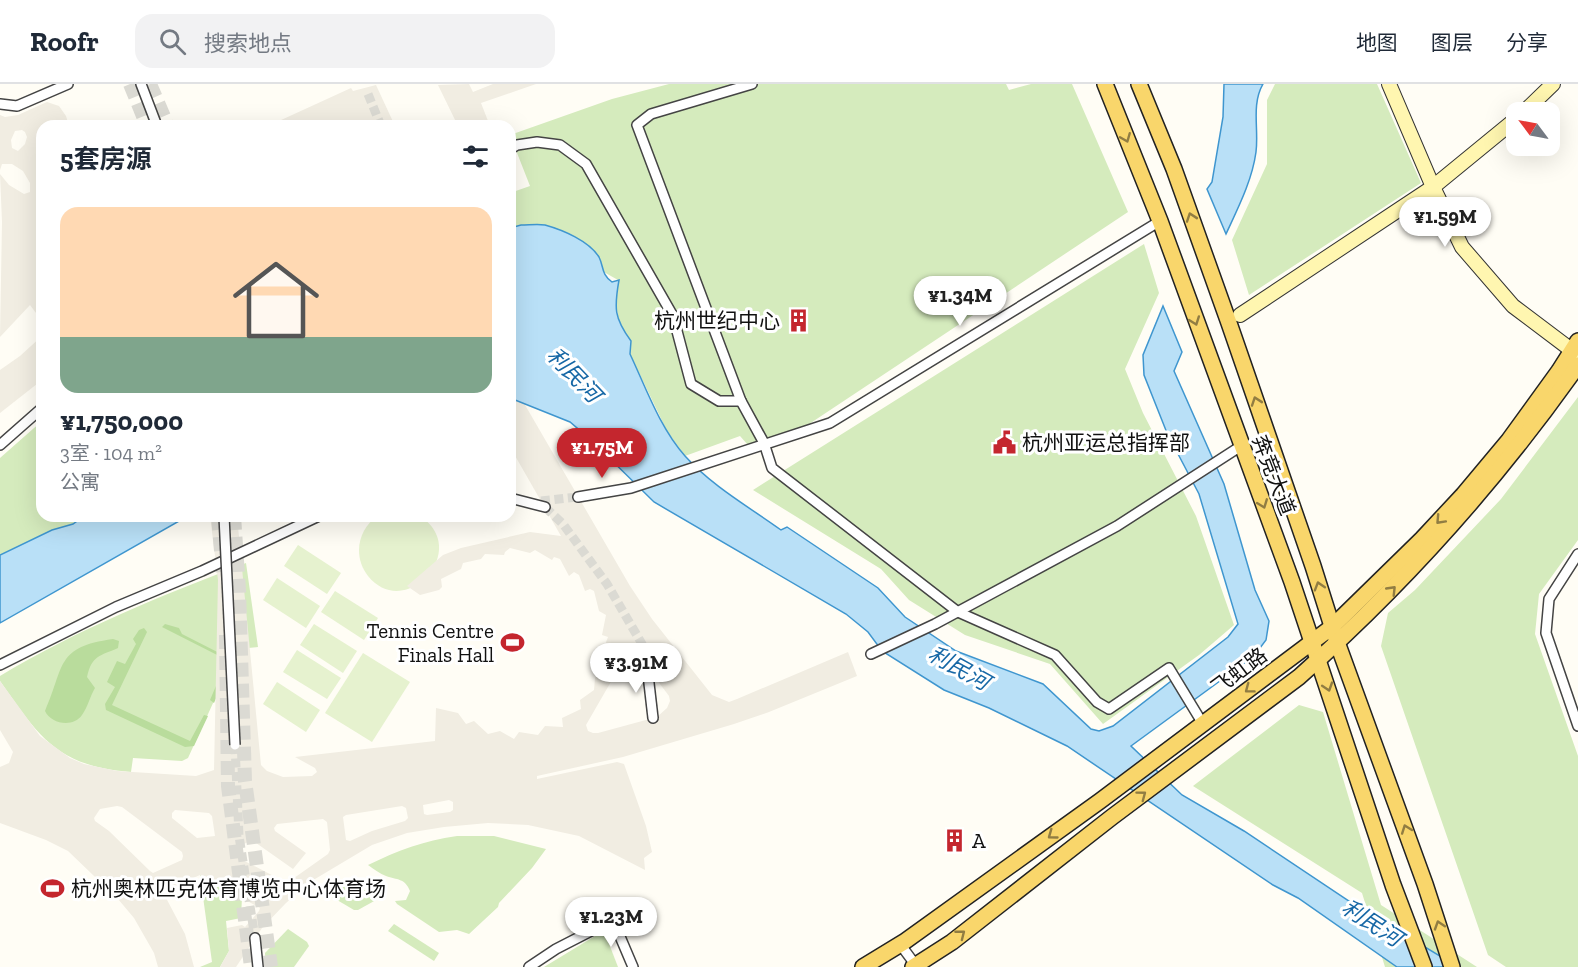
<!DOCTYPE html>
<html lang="zh">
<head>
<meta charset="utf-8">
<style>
	:root { --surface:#fff; --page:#f2f2f3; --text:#1f2937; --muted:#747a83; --line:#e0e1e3; --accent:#c4262e }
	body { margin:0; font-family:"Zilla Slab","Noto Sans SC",serif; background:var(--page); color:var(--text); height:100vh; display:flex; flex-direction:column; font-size:22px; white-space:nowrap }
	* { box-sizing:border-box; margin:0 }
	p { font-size:20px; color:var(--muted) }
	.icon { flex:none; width:33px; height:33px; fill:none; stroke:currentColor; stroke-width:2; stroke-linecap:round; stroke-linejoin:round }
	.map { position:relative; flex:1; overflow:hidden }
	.drawer { position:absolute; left:36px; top:36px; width:480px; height:402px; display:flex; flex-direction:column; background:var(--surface); border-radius:18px; box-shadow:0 6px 24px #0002 }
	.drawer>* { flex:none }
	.needle { width:39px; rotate:302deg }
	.tools { position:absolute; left:1506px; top:18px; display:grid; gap:12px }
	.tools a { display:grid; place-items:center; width:54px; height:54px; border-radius:12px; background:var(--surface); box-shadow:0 6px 24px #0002; font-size:30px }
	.price { position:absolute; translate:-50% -51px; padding:0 14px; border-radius:21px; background:#fff; color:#222; font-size:20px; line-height:39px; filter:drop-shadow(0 2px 3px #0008) }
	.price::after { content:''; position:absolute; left:50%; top:36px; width:18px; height:14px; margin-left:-9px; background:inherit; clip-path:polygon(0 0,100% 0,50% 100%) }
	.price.current { background:var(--accent); color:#fff }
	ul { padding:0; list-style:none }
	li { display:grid; align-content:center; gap:12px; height:318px; padding:0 24px }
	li+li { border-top:2px solid var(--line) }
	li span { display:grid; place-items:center; height:186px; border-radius:18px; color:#555 }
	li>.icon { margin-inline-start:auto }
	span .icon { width:108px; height:108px; fill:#fffc; stroke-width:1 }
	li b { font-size:26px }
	h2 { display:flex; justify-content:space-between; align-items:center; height:72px; padding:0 24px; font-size:26px }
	header { display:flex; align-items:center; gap:36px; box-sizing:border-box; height:84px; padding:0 30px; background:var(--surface); border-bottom:2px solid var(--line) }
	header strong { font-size:28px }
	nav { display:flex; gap:33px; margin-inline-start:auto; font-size:21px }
	.search { width:420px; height:54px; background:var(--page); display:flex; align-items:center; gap:15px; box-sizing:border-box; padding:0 21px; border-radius:18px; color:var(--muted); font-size:22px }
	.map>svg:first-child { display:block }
</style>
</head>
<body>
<header>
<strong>Roofr</strong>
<div class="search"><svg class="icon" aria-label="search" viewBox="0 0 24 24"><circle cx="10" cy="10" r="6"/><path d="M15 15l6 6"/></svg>搜索地点</div>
<nav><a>地图</a><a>图层</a><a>分享</a></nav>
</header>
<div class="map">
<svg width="1578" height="883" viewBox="0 0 1578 883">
	<rect width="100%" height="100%" fill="#fffdf5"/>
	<g fill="#d5ebbd">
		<path d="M669,0H1006L1009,6L1031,0H1072L1128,128L773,364L755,369L740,352L685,372L667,347L630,270L631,257C614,234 616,225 618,196L602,187L600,174L521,141L510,144V109L530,102L510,51L612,15Z"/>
		<polygon points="1275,0 1377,0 1421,99 1249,211 1232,156 1267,80 1267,16"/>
		<polygon points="1144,160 1159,209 1125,285 1143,329 1196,432 1234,541 1199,571 1103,640 1050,580 965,551 909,516 881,485 753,406"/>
		<polygon points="1578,313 1578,456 1539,510 1535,550 1578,672 1578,883 1506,883 1488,871 1381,562 1388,529 1415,506 1501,415"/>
		<polygon points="42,337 42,432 84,432 73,440 52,446 0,471 0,374"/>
		<path d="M246,479L258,563L248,564L234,573L188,674L182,677L133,674L131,688C57,682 40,654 0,597V592C78,545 161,512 246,479Z"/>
		<polygon points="1299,621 1323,628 1381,821 1477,883 1385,883 1362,809 1193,702"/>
		<path d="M457,752H494L546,765L532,784L499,819L498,823L469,850L457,846L439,848L397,820L395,817L406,816L410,807C405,794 397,796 386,792C380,790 374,785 368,781C399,766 423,757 457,752Z"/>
		<polygon points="200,791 242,813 241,834 226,837 229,867 220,883 200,883 212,878"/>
		<polygon points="347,796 376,813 376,816 358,826 354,826 332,813 330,809"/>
		<polygon points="394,840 439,869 434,877 388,847"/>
		<polygon points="288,845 307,858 309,862 294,883 266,883 265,869"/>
		<polygon points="600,849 606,852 618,883 544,883"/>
	</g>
	<g fill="#b9dc9c">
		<polygon points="165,540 179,544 182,550 233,576 214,619 210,616 227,576 162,543"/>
		<polygon points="144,544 147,548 112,621 190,657 204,631 208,632 194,662 185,663 106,626 105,620 115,603 107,598 117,577 125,580 136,560 133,555 139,546"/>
		<path d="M113,555L119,557L118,564C100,572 92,571 87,593L95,604C90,612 88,623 82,631C73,644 51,640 45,627C65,582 55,563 113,555Z"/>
	</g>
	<g fill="#e6f2cf">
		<path d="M378,432H420C472,466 405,538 368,492C362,484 359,476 359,466C359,453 366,439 378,432Z"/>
		<polygon points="298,461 341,489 327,510 284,482"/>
		<polygon points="277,494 320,522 306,544 263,516"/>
		<polygon points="335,507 378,534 364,556 321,528"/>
		<polygon points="314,540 357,567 343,589 300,561"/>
		<polygon points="297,566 341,594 327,615 283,588"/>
		<polygon points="363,569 410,598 372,658 325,629"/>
		<polygon points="277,598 320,626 306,648 263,620"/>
	</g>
	<g fill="#f1ede2" fill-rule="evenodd">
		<polygon points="469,0 473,8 493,0 536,0 481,19 490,42 458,42 438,1"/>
		<polygon points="376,1 395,42 268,42 351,4 353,7"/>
		<path d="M47,18L59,22L66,32L69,42H42V237L30,221L0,253L2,138L0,90L9,101L24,110L30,108V99L23,87L12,80H2L0,86V31L5,33L18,31ZM22,46L25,48L27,53L25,60L18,67L12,64L11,56L15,47Z"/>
		<polygon points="42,252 42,296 0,329 0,286 20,272"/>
		<path d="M510,295L630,502L652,535L712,611L729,618L737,615L848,568L857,592L769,628L734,640L623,673L537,692V695L617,678L624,680L646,742L652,768L644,774L645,786L579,752L528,741L488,739L444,743L407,749L372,761L310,798L286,819L262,844L236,883H220L229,867L227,844L242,841L245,843L259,827L260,824L200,791L168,805L165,808V812L185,850L194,883H158L154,869L134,834L118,815L68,767L46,756L0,739V683L9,679L13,668L0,646V597L40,652L70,674L84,680L117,687L196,692L214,686L218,496L210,432H237L261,681L267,687L283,693L312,692L317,688L315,684L295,673L435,657L436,624L458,629L466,640L474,637L488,650L500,647L514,655L519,648L538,651L545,642L563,643L562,634L581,625L580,616L594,606L595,594L605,582L601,571L608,553L602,551L606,531L599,527L594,507L590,505L585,507L579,491L574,488L569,492L560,475L554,473L552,476L535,466L530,469L510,464L505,468L504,471L485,470L481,475L463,479L461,485L441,495L442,503L439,506L420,511L407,502L443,471L461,464L530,448L561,452L510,363ZM636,568L669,612L670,617L667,624L657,633L598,649H593L588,647L586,641L616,589L622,570L625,571L619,589L626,592ZM449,716L453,718V726L450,728L427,731L424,730L423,721ZM117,722L122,723L182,768L183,772L182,776L153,789L150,787L109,747L95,737L94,734L100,725ZM402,722L406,724L408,734L405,737L372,747L350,757L346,756L343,733L346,731ZM175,726L209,729L212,732L215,752L197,754L172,734V729ZM323,735L327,738L330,766L328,770L287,799L235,772L233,768L234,765L252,756L293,785L306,769L275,747L274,744L277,740Z"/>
	</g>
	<g fill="#b9e0f7" stroke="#3f96cf" stroke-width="1.5">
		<path d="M1224,0H1263C1251,21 1259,45 1256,68C1252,97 1238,124 1226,150L1207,105L1212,98L1223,33Z"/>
		<path d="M521,141C529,141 538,140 545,141C563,146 589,157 599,173C604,183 601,190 612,198L619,196C614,224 614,234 631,257L630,270C646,304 660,344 685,372C712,402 749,423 781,446L787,443L878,504L905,533L956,567L1043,600L1091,645L1099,647L1113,642L1228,553L1238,540L1199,410L1167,349L1144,291L1143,271L1163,222L1182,268L1174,287L1224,400L1255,506L1269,537L1266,556L1254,572L1131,662L1182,711L1244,747L1349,817L1458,883H1397L1298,814L1273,801L1067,662L989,624L944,606L882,567L868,548L846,530L654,418L591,356L570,338L510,314V144Z"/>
		<polygon points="84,432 188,432 0,539 0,471 52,446 73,440"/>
	</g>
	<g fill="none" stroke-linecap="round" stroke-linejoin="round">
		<g stroke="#dbdad3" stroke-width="9" stroke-dasharray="9 4.5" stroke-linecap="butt">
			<polyline points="368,10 381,42"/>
			<polyline points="541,417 578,413"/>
			<polyline points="545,423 563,440 607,500 642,560 647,582"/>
			<polyline points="235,661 239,752 255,854"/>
		</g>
		<g stroke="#dbdad3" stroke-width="14" stroke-dasharray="14 7" stroke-linecap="butt">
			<polyline points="130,0 147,42"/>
			<polyline points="150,0 168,42"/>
			<polyline points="218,432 223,490"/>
			<polyline points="234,432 239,506 245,697 271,883"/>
			<polyline points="226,551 228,702 251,883"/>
		</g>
		<defs>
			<g id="street">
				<polyline points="141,0 157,42"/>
				<polyline points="752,0 651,30 637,41 741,317 764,359 772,384 958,528 1055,571 1097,618 1109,625 1169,584 1203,640"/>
				<polyline points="0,20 17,22 68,0"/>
				<polyline points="510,65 517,61 537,58 560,61 586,80 673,232 691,300 719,317 741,317"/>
				<polyline points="0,361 42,324"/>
				<polyline points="578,413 631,404 830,339 1160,137"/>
				<polyline points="510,414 545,423"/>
				<polyline points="1578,470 1549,515 1546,549 1578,642"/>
				<polyline points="871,570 935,540 1117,442 1241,362"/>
				<polyline points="0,581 116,523 202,487 319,432"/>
				<polyline points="647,582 653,634"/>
				<polyline points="613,836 633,883"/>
				<polyline points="255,854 258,883"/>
				<polyline points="900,860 917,883"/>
				<polyline points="529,883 556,865 628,828"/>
			</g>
			<g id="secondary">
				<polyline points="1389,0 1433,103 1462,163 1513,222 1578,271"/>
				<polyline points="1524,28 1553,0"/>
				<polyline points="1240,231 1433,103 1516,35"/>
			</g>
			<g id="primary">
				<polyline points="1105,0 1160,137 1292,498 1393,801 1424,883"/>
				<polyline points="1139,0 1174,85 1229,239 1313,482 1337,558 1425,800 1452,883"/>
				<polyline points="863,883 904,858 1100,717 1332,543 1422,455 1463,411 1509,356 1559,287 1578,257"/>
				<path d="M913,883L952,858L1112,733L1299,593C1404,500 1497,396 1578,281"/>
			</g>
		</defs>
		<use href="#street" stroke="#444" stroke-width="12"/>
		<use href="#secondary" stroke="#333" stroke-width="16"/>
		<use href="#primary" stroke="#222" stroke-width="18"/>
		<use href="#street" stroke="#fff" stroke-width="9"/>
		<use href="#secondary" stroke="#fff6b0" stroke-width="14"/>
		<use href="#primary" stroke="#f9d66b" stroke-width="15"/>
		<defs>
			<polyline id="street-bridge" points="224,432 235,661"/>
		</defs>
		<use href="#street-bridge" stroke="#444" stroke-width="12" stroke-linecap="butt"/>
		<use href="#street-bridge" stroke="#fff" stroke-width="9"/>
	</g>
	<defs><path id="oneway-chevron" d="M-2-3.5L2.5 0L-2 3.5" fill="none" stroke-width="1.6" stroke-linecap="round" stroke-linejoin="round" transform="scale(1.5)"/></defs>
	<g stroke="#917d42">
		<use href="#oneway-chevron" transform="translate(1126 54) rotate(68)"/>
		<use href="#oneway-chevron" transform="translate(1191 133) rotate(-109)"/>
		<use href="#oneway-chevron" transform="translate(1195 237) rotate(70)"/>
		<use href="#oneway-chevron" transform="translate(1256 317) rotate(-109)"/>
		<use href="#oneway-chevron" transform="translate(1263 420) rotate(69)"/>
		<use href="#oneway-chevron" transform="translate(1440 436) rotate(133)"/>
		<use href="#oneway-chevron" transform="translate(1319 502) rotate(-107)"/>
		<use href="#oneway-chevron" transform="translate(1392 506) rotate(-46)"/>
		<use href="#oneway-chevron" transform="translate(1328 603) rotate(72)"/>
		<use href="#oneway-chevron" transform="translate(1249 605) rotate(143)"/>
		<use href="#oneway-chevron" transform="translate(1142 711) rotate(-37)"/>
		<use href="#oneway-chevron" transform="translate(1406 745) rotate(-110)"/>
		<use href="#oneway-chevron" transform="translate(1052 751) rotate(144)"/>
		<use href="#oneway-chevron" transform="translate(1439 841) rotate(-108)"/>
		<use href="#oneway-chevron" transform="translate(961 850) rotate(-38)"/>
	</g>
	<defs>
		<symbol id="building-bare" viewBox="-9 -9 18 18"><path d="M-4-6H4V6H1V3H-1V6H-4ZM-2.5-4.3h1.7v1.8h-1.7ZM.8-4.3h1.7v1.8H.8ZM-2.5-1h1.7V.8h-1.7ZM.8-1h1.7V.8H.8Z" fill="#c4262e" stroke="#fff" stroke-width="2.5" paint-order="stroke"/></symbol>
		<symbol id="civic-bare" viewBox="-9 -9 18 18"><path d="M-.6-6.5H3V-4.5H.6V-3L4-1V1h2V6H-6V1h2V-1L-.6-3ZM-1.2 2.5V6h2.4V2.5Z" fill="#c4262e" stroke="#fff" stroke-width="2.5" paint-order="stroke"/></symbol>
		<symbol id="stadium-bare" viewBox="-9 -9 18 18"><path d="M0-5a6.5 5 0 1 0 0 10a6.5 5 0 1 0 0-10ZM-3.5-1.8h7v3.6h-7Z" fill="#c4262e" stroke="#fff" stroke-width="2.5" paint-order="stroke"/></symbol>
	</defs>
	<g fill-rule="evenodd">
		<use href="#building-bare" x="782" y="220" width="33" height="33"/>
		<use href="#civic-bare" x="988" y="342" width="33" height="33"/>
		<use href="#stadium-bare" x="496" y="542" width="33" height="33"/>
		<use href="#building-bare" x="938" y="740" width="33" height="33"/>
		<use href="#stadium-bare" x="36" y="788" width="33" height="33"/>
	</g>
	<g text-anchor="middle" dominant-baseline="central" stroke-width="6" stroke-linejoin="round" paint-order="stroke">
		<g font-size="21" fill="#111" stroke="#fff" text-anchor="start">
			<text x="780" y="236" text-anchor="end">杭州世纪中心</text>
			<text x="1022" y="358">杭州亚运总指挥部</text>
			<text x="494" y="546" text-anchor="end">Tennis Centre<tspan x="494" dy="24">Finals Hall</tspan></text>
			<text x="972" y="756">A</text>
			<text x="71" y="804">杭州奥林匹克体育博览中心体育场</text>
		</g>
		<g font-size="21" fill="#111" stroke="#fff">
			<text transform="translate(1274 391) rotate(69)">奔竞大道</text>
			<text transform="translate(1239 587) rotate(-37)">飞虹路</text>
		</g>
		<g font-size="22" font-style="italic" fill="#1768a6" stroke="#fff">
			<text transform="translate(574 291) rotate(46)">利民河</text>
			<text transform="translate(959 584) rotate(29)">利民河</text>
			<text transform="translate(1372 839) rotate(33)">利民河</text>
		</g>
	</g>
</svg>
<div class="tools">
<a><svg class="needle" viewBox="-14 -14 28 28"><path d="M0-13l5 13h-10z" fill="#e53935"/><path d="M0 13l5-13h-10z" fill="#747a83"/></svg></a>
</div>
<b class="price" style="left:1445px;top:164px">¥1.59M</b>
<b class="price" style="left:960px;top:243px">¥1.34M</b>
<b class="price current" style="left:602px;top:395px">¥1.75M</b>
<b class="price" style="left:636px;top:610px">¥3.91M</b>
<b class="price" style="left:611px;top:864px">¥1.23M</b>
<section class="drawer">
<h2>5套房源<svg class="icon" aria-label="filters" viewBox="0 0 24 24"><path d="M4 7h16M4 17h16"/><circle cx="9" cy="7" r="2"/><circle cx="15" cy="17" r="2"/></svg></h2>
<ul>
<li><span style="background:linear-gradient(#ffd9b3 70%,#7fa58c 0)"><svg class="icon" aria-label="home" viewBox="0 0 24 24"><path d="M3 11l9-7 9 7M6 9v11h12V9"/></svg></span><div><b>¥1,750,000</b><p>3室 · 104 m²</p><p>公寓</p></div></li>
</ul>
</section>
</div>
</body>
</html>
